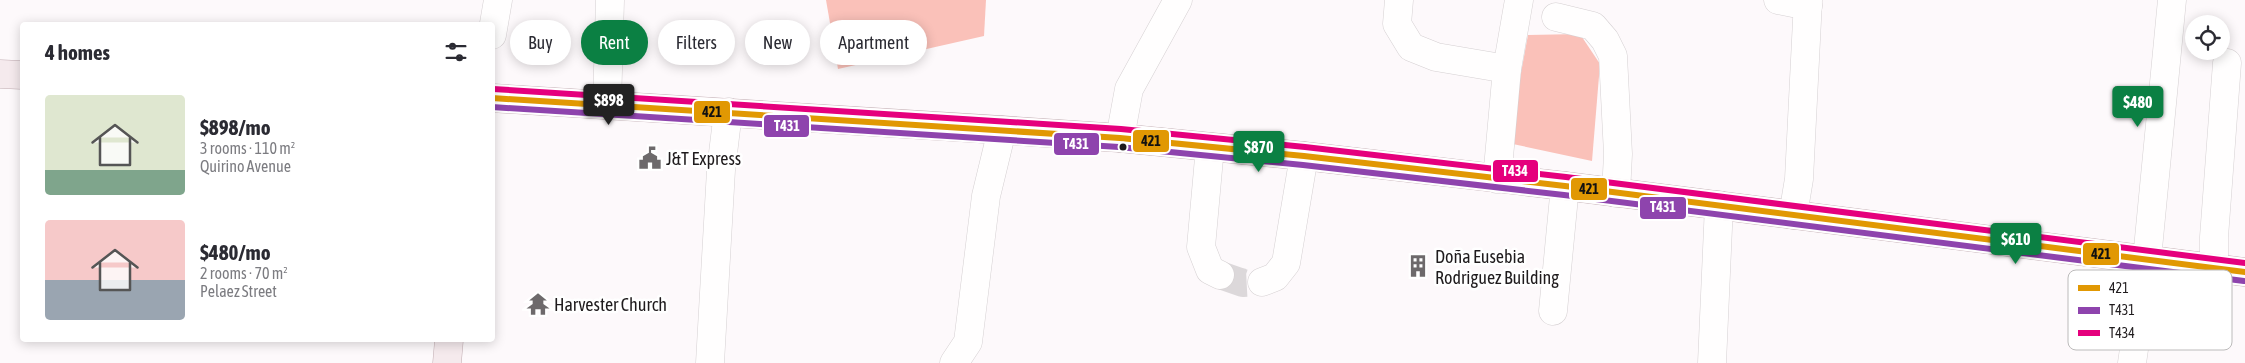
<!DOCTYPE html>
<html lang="en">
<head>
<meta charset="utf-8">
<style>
	:root { --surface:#fff; --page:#f2f2f3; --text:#2b2b33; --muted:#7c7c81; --accent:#0b8043 }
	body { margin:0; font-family:"Asap Condensed",sans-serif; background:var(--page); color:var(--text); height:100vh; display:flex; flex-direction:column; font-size:19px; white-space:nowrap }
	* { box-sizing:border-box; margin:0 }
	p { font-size:16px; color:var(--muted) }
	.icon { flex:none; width:28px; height:28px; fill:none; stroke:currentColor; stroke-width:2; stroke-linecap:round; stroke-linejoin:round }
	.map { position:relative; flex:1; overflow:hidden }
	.panel { position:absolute; left:20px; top:22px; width:475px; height:320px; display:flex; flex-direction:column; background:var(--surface); border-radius:5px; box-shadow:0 2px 12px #0003 }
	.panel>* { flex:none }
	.guide { position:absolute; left:510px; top:20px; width:475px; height:45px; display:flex; gap:10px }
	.buttons { position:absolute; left:2185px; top:15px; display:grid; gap:10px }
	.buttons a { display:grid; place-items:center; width:45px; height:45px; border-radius:50%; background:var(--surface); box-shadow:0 2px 12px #0003; font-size:25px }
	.price { position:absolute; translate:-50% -42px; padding:0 11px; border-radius:5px; background:var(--accent); color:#fff; font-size:16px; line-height:32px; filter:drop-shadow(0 1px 2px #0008) }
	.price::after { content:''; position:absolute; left:50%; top:30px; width:15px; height:11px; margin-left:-8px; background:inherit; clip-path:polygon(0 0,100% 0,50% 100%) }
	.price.current { background:#222; color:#fff }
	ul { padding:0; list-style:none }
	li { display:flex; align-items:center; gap:15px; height:125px; padding:0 25px }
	li span { display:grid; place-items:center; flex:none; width:140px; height:100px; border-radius:5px; color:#555 }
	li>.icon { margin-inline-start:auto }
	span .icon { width:60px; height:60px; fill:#fffc; stroke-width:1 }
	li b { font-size:21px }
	h2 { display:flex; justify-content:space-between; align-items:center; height:60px; padding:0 25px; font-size:21px }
	.tag { padding:0 18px; border-radius:22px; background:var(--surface); box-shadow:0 2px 12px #0003; font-size:18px; line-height:45px }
	.tag.current { background:var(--accent); color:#fff }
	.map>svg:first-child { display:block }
</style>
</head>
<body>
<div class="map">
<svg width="2245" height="363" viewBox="0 0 2245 363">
	<rect width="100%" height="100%" fill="#fdf9fb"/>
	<g fill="#fac1b9">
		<polygon points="826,0 986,0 984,36 838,69"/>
		<polygon points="1580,34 1600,64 1592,161 1508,143 1528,35"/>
	</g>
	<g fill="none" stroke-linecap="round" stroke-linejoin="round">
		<polyline stroke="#dcd8da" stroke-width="28" stroke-dasharray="28 14" stroke-linecap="butt" points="1220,275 1243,283 1262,282"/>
		<defs>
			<g id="minor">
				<polyline points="1399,0 1397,24 1411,47 1436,57 1507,69"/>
				<polyline points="1778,0 1808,6"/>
				<polyline points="1556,17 1593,26 1605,40 1613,56 1618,154 1616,193"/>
				<polyline points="492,35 498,0"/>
				<polyline points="607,105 610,0"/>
				<polyline points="1120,138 1129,89 1178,0"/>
				<polyline points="1210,147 1201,247 1210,270 1220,275"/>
				<polyline points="1497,179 1507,69 1519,0"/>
				<polyline points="1793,215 1799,179 1808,0"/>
				<polyline points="2214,268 2214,237 2227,63"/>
				<polyline points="1262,282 1275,277 1286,263 1304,156"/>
				<polyline points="1553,311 1565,186"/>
				<polyline points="710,363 721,170 728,112"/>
				<polyline points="954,363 968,342 986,196 1002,130"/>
				<polyline points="1712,363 1719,205"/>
				<polyline points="2132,363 2147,259 2172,0"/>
			</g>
			<g id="major">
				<polyline points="0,74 22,75"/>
				<polyline points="492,98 1002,130 1120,138 1304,156 1565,186 2245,272"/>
				<polyline points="447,363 449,340"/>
			</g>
		</defs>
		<use href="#minor" stroke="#d5d0d2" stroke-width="29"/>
		<use href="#major" stroke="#c1adb2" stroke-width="29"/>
		<use href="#minor" stroke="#fffefe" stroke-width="28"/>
		<use href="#major" stroke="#f5eaed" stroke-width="28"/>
		<defs>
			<polyline id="bus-1" points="492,98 1120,138 1304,156 1565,186 2245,272"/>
			<polyline id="bus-2" points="492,107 1119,147 1303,165 1564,195 2244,281"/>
			<polyline id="bus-3" points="493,89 1121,129 1305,147 1566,177 2245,263"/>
		</defs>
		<use href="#bus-1" stroke="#fff" stroke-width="10"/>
		<use href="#bus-2" stroke="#fff" stroke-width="10"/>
		<use href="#bus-3" stroke="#fff" stroke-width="10"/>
		<use href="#bus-1" stroke="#e19803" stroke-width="6"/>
		<use href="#bus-2" stroke="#8e44ad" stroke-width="6"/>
		<use href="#bus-3" stroke="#e5007d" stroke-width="6"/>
	</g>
	<defs>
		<symbol id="civic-bare" viewBox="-9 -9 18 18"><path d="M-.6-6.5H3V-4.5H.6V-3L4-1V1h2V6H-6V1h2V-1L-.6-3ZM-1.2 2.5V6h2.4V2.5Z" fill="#6d696b" stroke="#fff" stroke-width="2.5" paint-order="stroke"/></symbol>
		<symbol id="building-bare" viewBox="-9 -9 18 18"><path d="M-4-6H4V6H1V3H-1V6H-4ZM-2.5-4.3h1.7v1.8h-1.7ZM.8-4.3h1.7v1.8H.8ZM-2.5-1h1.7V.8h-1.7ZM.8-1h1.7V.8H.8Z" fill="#6d696b" stroke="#fff" stroke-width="2.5" paint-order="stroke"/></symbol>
		<symbol id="temple-bare" viewBox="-9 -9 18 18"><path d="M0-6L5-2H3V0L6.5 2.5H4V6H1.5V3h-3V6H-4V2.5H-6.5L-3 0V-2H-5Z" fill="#6d696b" stroke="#fff" stroke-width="2.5" paint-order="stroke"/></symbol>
	</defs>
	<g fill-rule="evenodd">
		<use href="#civic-bare" x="634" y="142" width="32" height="32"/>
		<use href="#building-bare" x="1402" y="250" width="32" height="32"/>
		<use href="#temple-bare" x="522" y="288" width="32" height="32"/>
	</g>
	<circle fill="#1f1b1d" stroke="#fff" stroke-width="2" cx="1123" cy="147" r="4.5"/>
	<g text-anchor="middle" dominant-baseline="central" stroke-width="5" stroke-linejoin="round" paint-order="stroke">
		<g font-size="18" fill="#1f1b1d" stroke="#fff" text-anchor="start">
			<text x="666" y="158">J&amp;T Express</text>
			<text x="1435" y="256">Doña Eusebia<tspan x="1435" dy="21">Rodriguez Building</tspan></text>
			<text x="554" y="304">Harvester Church</text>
		</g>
	</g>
	<rect x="2068" y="270" width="164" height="80" rx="8" fill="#fff" stroke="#bcbbbb" stroke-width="1"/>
	<rect x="2078" y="285" width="22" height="6" fill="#e19803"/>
	<rect x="2078" y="307" width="22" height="7" fill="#8e44ad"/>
	<rect x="2078" y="330" width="22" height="6" fill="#e5007d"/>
	<g font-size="14" fill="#1f1b1d">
		<text x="2109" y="293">421</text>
		<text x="2109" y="315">T431</text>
		<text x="2109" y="338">T434</text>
	</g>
	<g stroke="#fff" stroke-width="2">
		<rect x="693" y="100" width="38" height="24" rx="5" fill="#e19803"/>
		<rect x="763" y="114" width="47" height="24" rx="5" fill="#8e44ad"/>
		<rect x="1132" y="129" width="38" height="24" rx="5" fill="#e19803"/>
		<rect x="1053" y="132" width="47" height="24" rx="5" fill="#8e44ad"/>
		<rect x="1492" y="159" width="47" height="24" rx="5" fill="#e5007d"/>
		<rect x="1570" y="177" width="38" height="24" rx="5" fill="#e19803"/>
		<rect x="1639" y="196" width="48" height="24" rx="5" fill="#8e44ad"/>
		<rect x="2082" y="242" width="38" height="24" rx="5" fill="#e19803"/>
	</g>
	<g font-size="14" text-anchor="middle" font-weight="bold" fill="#fff">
		<text x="787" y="131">T431</text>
		<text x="1076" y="149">T431</text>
		<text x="1515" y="176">T434</text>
		<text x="1663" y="212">T431</text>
	</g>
	<g font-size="14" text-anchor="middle" font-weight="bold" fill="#111">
		<text x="712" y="117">421</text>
		<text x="1151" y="146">421</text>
		<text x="1589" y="194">421</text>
		<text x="2101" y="259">421</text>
	</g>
</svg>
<div class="buttons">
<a><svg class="icon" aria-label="locate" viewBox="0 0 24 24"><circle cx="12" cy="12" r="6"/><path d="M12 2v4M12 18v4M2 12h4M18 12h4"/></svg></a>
</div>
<b class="price current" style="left:609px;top:126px">$898</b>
<b class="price" style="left:2138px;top:128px">$480</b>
<b class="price" style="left:1259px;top:173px">$870</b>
<b class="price" style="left:2016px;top:265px">$610</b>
<div class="guide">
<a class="tag">Buy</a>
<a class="tag current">Rent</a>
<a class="tag">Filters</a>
<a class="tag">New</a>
<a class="tag">Apartment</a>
</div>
<section class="panel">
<h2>4 homes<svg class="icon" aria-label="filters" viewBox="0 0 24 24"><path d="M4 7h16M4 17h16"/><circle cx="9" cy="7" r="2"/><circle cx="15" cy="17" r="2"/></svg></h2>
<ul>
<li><span style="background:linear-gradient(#dfe7d0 75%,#7fa58c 0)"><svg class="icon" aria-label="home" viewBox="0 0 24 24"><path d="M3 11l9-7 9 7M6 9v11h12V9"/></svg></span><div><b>$898/mo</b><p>3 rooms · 110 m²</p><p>Quirino Avenue</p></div></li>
<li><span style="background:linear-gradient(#f6c9c9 60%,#9aa5b1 0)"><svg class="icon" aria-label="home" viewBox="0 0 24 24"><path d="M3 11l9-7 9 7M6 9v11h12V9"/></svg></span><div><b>$480/mo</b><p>2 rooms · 70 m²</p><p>Pelaez Street</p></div></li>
</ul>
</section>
</div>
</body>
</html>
